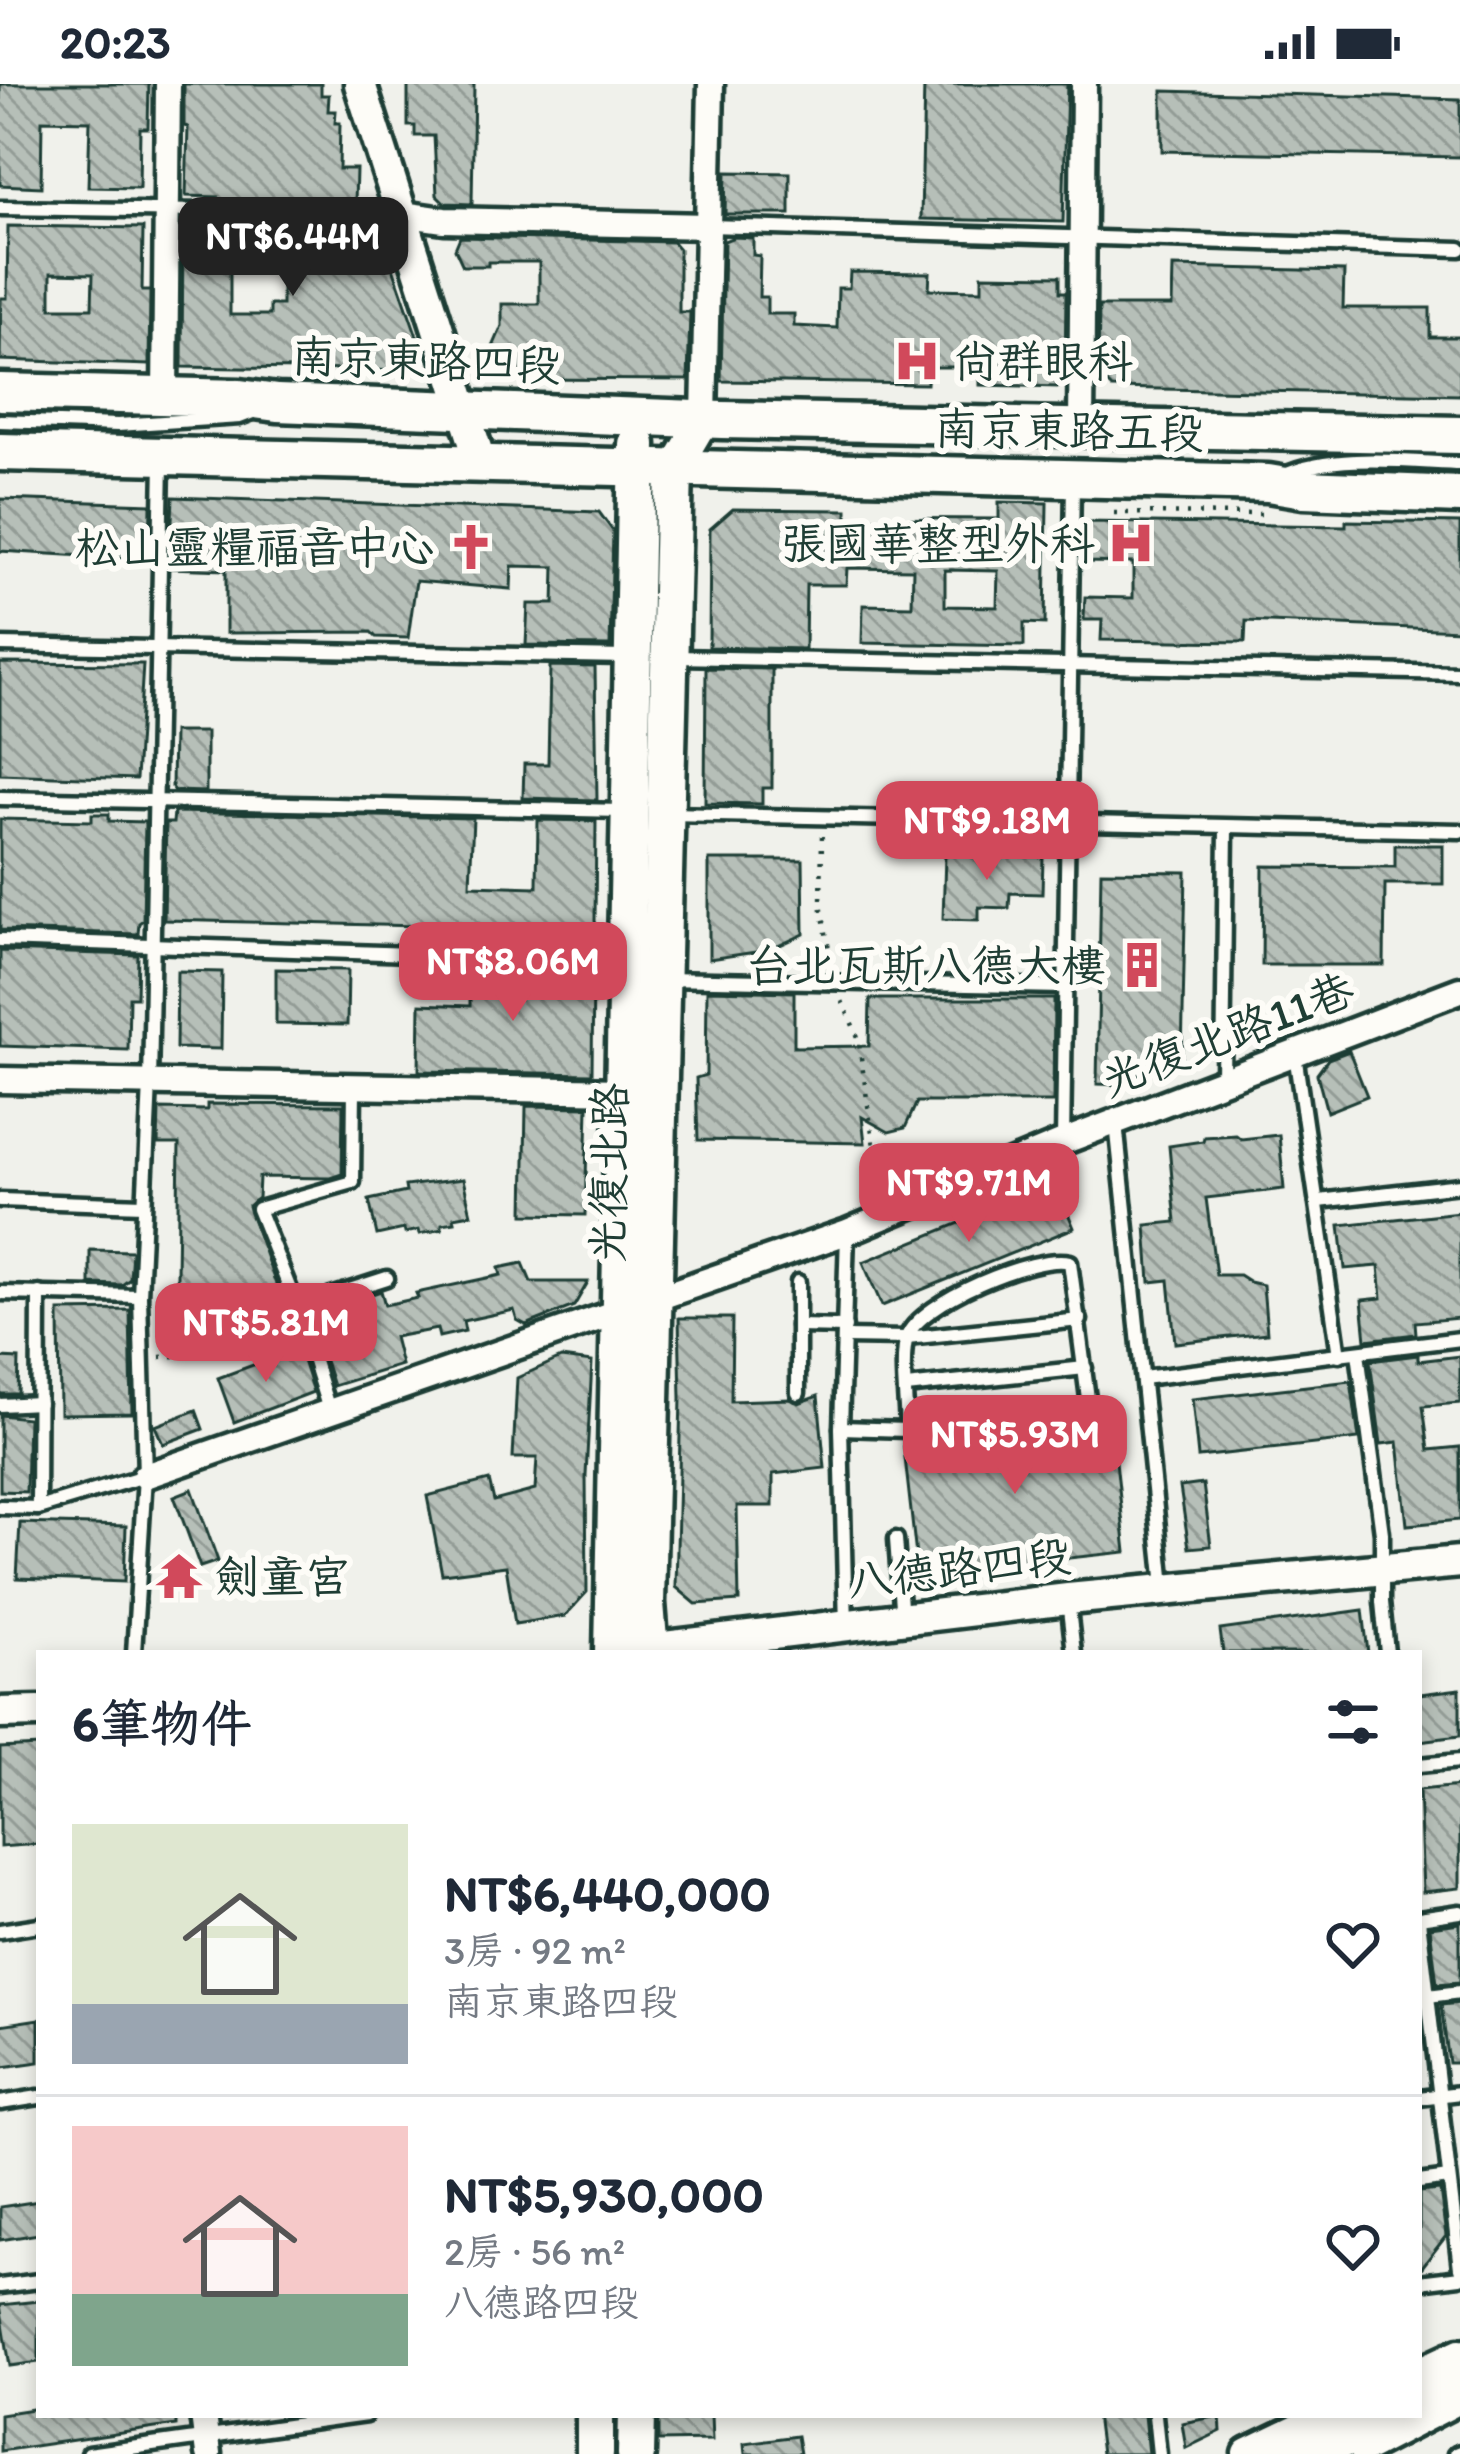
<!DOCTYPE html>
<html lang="zh-TW">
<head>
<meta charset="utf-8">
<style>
	:root { --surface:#fff; --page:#f2f2f3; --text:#1f2937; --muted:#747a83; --line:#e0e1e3; --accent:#d1495b }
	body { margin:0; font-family:Itim,"LXGW WenKai TC",sans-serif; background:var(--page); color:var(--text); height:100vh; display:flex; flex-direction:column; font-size:45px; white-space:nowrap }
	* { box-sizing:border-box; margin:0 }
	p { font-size:39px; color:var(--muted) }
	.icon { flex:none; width:66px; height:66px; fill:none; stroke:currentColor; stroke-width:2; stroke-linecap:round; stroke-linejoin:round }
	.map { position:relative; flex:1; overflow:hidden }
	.panel { position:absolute; left:36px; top:1566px; width:1386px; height:768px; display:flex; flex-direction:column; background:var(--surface); border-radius:0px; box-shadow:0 6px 18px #0003 }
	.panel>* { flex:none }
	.price { position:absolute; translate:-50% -102px; padding:0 27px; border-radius:24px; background:var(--accent); color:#fff; font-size:39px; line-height:78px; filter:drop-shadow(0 3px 6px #0008) }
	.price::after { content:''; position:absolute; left:50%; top:72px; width:36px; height:27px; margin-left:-18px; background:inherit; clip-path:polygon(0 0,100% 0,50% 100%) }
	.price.active { background:#222; color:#fff }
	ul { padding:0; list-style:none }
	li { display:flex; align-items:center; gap:36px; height:300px; padding:0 36px }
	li+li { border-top:3px solid var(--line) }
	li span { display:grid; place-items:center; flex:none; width:336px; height:240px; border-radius:0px; color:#555 }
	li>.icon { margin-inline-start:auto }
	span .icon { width:144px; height:144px; fill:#fffc; stroke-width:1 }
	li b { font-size:51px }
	h2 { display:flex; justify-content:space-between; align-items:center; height:144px; padding:0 36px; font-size:51px }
	.status { display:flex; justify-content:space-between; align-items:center; height:84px; padding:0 60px; background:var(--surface); direction:ltr }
	.status svg { height:33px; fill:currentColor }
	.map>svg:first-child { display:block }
</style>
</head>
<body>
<div class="status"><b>20:23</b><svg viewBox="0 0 49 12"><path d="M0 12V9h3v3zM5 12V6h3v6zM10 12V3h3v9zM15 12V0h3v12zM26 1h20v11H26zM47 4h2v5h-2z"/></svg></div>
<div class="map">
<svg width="1460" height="2370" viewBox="0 0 1460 2370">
	<defs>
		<pattern id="building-back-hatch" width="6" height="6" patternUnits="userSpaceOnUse" patternTransform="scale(3)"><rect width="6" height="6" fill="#b6bfb8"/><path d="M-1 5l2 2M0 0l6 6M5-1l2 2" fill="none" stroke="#939c96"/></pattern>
	</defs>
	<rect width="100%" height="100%" fill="#f0f1eb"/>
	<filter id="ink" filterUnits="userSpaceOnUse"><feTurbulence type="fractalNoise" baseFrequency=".00833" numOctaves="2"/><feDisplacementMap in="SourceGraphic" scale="24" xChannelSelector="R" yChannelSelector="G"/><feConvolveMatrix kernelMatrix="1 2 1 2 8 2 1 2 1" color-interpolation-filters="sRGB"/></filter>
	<g filter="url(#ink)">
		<g fill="url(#building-back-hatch)" stroke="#1f3d34" stroke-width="3" fill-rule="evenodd">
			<polygon points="0,0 149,0 148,44 140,44 139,104 88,103 90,37 42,36 41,103 0,101"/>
			<polygon points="184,0 321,0 321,11 329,11 328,27 336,27 335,39 340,39 339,85 356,85 355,119 213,117 217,113 186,112 188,43 184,42"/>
			<polygon points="408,0 474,0 472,120 445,119 437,111 434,52 415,52 415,42 408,42"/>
			<polygon points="924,0 1067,0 1063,138 921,135"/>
			<polygon points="1162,7 1460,15 1460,73 1162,67"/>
			<polygon points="726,88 790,89 790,130 725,130"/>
			<path d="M191,137L354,140V148L382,152L425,275L417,287L182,283L183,145ZM230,186L282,187V221H270V231H230Z"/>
			<path d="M8,142L143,144L142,207H150L149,281L0,276L1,214H7ZM51,189L93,190L92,224H51Z"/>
			<polygon points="460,153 673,158 679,165 679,228 690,228 688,296 525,295 505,287 493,263 502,242 502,220 539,220 539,178 488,178 488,182 463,182 455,165"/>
			<polygon points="734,153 753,154 753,171 760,172 759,213 767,213 767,230 794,230 794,242 837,244 838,204 849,204 850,188 930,189 929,205 982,206 982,191 1060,192 1060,208 1066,208 1065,286 1059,285 1058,303 980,301 980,284 952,283 928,283 927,300 721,297 724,157"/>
			<polygon points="1173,183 1344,187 1343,224 1430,224 1430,253 1460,253 1460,311 1112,304 1098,290 1099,222 1172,222"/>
			<polygon points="173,413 599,428 613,447 610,562 526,561 528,520 554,520 555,483 512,482 511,505 416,497 408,554 376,553 371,548 226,549 226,486 170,484"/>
			<polygon points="0,415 151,420 150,476 0,467"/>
			<path d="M999,418L1047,419L1045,540L1024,539V562L862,559L863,521L912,522L913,485L847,484L846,501H806L805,565L709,563L710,445L733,425L847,426V434L999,435ZM945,486L998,487L997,523L945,522Z"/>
			<polygon points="1346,437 1460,439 1460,546 1246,537 1245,558 1101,556 1102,536 1084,536 1085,513 1133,514 1133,479 1085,478 1086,438 1346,442"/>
			<polygon points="0,579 143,580 136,695 0,690"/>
			<polygon points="550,582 595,583 597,716 523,714 524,680 548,680"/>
			<polygon points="706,584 772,585 772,704 762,704 762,720 705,719"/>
			<polygon points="173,648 206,648 206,708 175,707 172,703"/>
			<polygon points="174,728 473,734 470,801 537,803 538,736 596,737 595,837 599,849 594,848 593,866 470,861 470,847 461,847 461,843 164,836 166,739 173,739"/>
			<polygon points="92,730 109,730 109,737 145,738 143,836 139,839 138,850 0,846 0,735 92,737"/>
			<polygon points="1395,761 1443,761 1443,800 1385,800 1384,881 1262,881 1263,782 1395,783"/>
			<polygon points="945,771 1043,773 1042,810 1010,809 1009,824 979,823 979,836 943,835"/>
			<polygon points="709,776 803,776 804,850 769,866 709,875"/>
			<polygon points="1101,787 1186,788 1182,975 1168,974 1168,982 1153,982 1153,988 1128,993 1128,1001 1097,1000"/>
			<polygon points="0,867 138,871 137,913 129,913 128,966 0,962"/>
			<polygon points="470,882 593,887 592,990 419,987 420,920 470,922"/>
			<polygon points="276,885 348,886 347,941 276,940"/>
			<polygon points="177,887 222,888 221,965 176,964"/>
			<polygon points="707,906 794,908 794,963 869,962 870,915 1054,915 1053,1018 917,1018 905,1044 889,1048 862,1033 865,1059 698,1056 696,994 706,991"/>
			<polygon points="1349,967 1367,1012 1327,1028 1317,990 1328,975"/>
			<polygon points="207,1020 343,1021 342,1090 330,1094 259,1093 258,1114 248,1122 297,1259 176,1257 179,1060 158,1060 159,1025 207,1026"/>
			<polygon points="526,1022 588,1023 585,1131 524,1130"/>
			<polygon points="1236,1051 1241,1055 1279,1051 1284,1105 1206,1114 1216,1191 1239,1191 1250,1198 1263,1201 1267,1249 1175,1259 1169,1196 1150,1198 1146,1141 1176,1138 1169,1062 1203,1057 1204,1053"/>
			<polygon points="463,1095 471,1130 454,1133 455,1138 442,1140 442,1145 420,1150 419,1146 405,1149 404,1145 377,1151 369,1116 406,1108 405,1102"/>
			<polygon points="1056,1100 1074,1144 882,1222 863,1178"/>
			<polygon points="1460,1128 1460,1234 1415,1238 1416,1250 1366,1256 1362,1216 1382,1214 1379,1182 1345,1185 1340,1141"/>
			<polygon points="90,1166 132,1167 130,1195 122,1201 90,1200"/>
			<polygon points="523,1179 531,1198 588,1198 574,1222 526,1241 517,1236 514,1226 463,1237 465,1247 439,1253 437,1245 394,1253 401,1281 333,1302 310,1230 381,1207 385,1221 418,1214 416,1209 501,1191 499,1184"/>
			<polygon points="130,1226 132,1329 60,1330 59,1227"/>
			<polygon points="679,1234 732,1234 731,1317 790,1315 799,1319 818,1312 825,1384 773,1390 773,1422 737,1422 739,1517 696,1520 676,1503 681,1314"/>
			<polygon points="299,1264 313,1308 234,1338 218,1294"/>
			<polygon points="1418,1271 1418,1277 1460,1272 1460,1319 1423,1322 1429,1366 1460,1363 1460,1436 1407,1441 1398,1358 1381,1360 1370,1277"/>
			<polygon points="0,1274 19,1275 18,1310 0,1310"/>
			<polygon points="561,1274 592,1278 586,1391 587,1508 565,1532 515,1540 506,1482 442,1490 427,1412 489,1396 494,1417 535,1406 537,1374 513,1374 517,1294"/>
			<polygon points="1351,1297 1359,1355 1198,1373 1192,1315"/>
			<polygon points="196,1326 203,1345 163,1360 155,1342"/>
			<polygon points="0,1331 28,1334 26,1408 0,1407"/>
			<polygon points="1111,1332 1126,1468 918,1490 903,1356 1086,1340 1095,1334"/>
			<polygon points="1203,1400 1211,1462 1189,1464 1180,1403"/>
			<polygon points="192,1405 218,1477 200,1483 174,1412"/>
			<polygon points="20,1439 126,1442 124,1498 17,1494"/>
			<polygon points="1363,1526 1368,1569 1223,1569 1220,1546"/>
			<polygon points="1460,1605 1460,1652 1419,1657 1419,1610"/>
			<polygon points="39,1662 39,1760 0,1763 0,1664"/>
			<polygon points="1460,1702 1460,1804 1423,1808 1419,1706"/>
			<polygon points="1460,1839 1460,1898 1437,1900 1430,1843"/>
			<polygon points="1460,1919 1460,1979 1449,1979 1441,1921"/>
			<polygon points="39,1935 39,1978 3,1983 0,1941"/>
			<polygon points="1440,2106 1446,2152 1419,2187 1419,2108"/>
			<polygon points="39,2117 39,2150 0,2156 0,2123"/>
			<polygon points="39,2217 39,2278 10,2282 0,2221"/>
			<polygon points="39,2324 39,2331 176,2331 176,2341 0,2367 0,2330"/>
			<polygon points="659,2331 711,2331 712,2356 659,2357"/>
			<polygon points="1096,2331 1144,2331 1148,2370 1101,2370"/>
			<polygon points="1220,2332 1221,2347 1186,2364 1182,2339"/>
			<polygon points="797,2352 800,2370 745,2370 744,2359"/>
		</g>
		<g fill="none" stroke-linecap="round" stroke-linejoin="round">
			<defs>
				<g id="service">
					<polyline points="0,124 401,130"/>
					<polyline points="708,142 1460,165"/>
					<polyline points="0,337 118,341 240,333 253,328"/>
					<path d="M1285,391C1332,369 1408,378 1460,380"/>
					<polyline points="0,561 626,573"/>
					<polyline points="675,573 1460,589"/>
					<polyline points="0,714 623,727"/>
					<polyline points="668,730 1460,747"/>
					<polyline points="0,856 620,877"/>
					<polyline points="663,895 1064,903"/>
					<polyline points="1295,970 1339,1271"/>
					<polyline points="1223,996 1226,744"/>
					<polyline points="1116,1039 1164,1502"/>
					<polyline points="1063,1058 1073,396"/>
					<polyline points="0,1116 143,1121"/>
					<polyline points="1319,1117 1460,1101"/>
					<polyline points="798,1198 798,1309"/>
					<polyline points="0,1209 140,1212"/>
					<polyline points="297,1223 387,1194"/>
					<polyline points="798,1242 845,1243"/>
					<polyline points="844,1253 907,1254 1080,1236"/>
					<polyline points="1358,1269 1382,1449 1382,1518 1387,1569"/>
					<polyline points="1143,1294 1460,1255"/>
					<polyline points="906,1303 1085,1284"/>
					<polyline points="0,1321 39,1319"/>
					<polyline points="330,1329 297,1223 258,1125 353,1098 354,1002"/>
					<path d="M841,1344L907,1346L1085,1330L1089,1322L1070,1178C1037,1169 919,1218 907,1253C900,1276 907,1321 907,1346"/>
					<polyline points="0,1423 38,1424 144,1392"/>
					<polyline points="38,1424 39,1209"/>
					<polyline points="896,1455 902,1536"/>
					<polyline points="1068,1516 1074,1569"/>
					<polyline points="846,1543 841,1344 847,1149"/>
					<polyline points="134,1569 145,1392 140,1212 150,1000 162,377"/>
					<polyline points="1419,1681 1460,1677"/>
					<polyline points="1419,1834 1460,1828"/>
					<polyline points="1419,1836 1460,2184"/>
					<polyline points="0,1847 39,1841"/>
					<polyline points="1428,1912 1460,1908"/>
					<polyline points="1419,2014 1460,2009"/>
					<polyline points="0,2019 39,2013"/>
					<polyline points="1419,2098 1449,2094"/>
					<polyline points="1419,2198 1460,2193"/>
					<polyline points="0,2202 39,2197"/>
					<polyline points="1155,2331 1159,2370"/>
					<polyline points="88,2370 366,2331"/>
					<polyline points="1455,2370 1460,2368"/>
				</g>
				<g id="minor">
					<polyline points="402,130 444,136 708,142"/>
					<polyline points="165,312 168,0"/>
					<polyline points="704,335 711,0"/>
					<polyline points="1081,342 1084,0"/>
					<polyline points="0,996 625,1007"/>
					<polyline points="145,1392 847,1148 1073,1054 1460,906"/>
					<polyline points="203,2331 208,2370"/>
				</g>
				<g id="tertiary">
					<polyline points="360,0 481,380"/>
					<polyline points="674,386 704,335"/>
					<polyline points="631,1567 1068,1515 1460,1478"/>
					<polyline points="0,1629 39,1628"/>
					<polyline points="1419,2289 1460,2270"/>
					<polyline points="1363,2364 1459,2314"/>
					<polyline points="1249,2370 1331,2331"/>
				</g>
				<g id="secondary">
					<polyline points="0,308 240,314 277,319 722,336 1460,351"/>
					<polyline points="0,368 1268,399 1304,405 1460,411"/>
					<polyline points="613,1569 637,360"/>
					<polyline points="650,1569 646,1519 674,386"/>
					<polyline points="595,2370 595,2331"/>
					<polyline points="636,2370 637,2331"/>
				</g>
				<g id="trunk">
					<polyline points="1419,2313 1460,2293"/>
					<polyline points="1306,2370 1384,2331"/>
				</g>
			</defs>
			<use href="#service" stroke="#1f3d34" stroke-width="21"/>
			<use href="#minor" stroke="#1f3d34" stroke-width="33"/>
			<use href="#tertiary" stroke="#1f3d34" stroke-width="39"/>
			<use href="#secondary" stroke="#1f3d34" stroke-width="45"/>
			<use href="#trunk" stroke="#1f3d34" stroke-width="51"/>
			<g stroke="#1f3d34" stroke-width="4.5" stroke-dasharray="3 9" stroke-linecap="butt">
				<polyline points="1114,429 1268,430"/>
				<polyline points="822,752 821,820 832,883"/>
				<polyline points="842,917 858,953 881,1110"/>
				<polyline points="160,1273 293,1264"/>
			</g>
			<use href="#service" stroke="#fdfcf7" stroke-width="12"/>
			<use href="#minor" stroke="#fdfcf7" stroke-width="24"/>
			<use href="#tertiary" stroke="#fdfcf7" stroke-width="30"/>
			<use href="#secondary" stroke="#fdfcf7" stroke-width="36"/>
			<use href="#trunk" stroke="#fdfcf7" stroke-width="42"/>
		</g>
	</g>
	<defs>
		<symbol id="hospital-bare" viewBox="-9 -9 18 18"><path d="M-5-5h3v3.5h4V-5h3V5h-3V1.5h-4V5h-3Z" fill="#d1495b" stroke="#fdfcf7" stroke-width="2.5" paint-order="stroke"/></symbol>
		<symbol id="church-bare" viewBox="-9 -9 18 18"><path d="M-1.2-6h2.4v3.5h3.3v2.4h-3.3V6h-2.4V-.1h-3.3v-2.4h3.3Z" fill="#d1495b" stroke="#fdfcf7" stroke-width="2.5" paint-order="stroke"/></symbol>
		<symbol id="building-bare" viewBox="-9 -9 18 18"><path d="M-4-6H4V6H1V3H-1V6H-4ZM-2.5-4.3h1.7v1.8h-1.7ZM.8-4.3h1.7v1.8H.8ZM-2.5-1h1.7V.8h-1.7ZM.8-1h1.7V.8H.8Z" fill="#d1495b" stroke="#fdfcf7" stroke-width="2.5" paint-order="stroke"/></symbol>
		<symbol id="temple-bare" viewBox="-9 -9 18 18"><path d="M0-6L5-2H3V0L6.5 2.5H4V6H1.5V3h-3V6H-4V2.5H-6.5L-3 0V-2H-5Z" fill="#d1495b" stroke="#fdfcf7" stroke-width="2.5" paint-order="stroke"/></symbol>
	</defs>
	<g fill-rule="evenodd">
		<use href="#hospital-bare" x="884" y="244" width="66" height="66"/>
		<use href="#hospital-bare" x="1098" y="426" width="66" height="66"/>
		<use href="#church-bare" x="438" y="430" width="66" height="66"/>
		<use href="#building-bare" x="1109" y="848" width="66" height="66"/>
		<use href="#temple-bare" x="146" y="1459" width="66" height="66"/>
	</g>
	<g text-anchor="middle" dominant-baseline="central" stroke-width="12" stroke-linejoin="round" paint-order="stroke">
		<g font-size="45" fill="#1f3d34" stroke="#fdfcf7">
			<text transform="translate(426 276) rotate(2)">南京東路四段</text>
			<text transform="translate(1069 346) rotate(1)">南京東路五段</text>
			<text transform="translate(1227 950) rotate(-21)">光復北路11巷</text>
			<text transform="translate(608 1089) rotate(-89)">光復北路</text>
			<text transform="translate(959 1484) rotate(-7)">八德路四段</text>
		</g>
		<g font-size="45" fill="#1f3d34" stroke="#fdfcf7" text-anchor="end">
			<text x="953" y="277" text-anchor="start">尚群眼科</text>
			<text x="1095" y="459">張國華整型外科</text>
			<text x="435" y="463">松山靈糧福音中心</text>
			<text x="1106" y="881">台北瓦斯八德大樓</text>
			<text x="215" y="1492" text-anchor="start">劍童宮</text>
		</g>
	</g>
</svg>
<b class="price active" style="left:293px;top:215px">NT$6.44M</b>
<b class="price" style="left:987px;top:799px">NT$9.18M</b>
<b class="price" style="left:513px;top:940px">NT$8.06M</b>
<b class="price" style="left:969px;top:1161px">NT$9.71M</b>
<b class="price" style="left:266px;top:1301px">NT$5.81M</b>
<b class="price" style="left:1015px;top:1413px">NT$5.93M</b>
<section class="panel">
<h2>6筆物件<svg class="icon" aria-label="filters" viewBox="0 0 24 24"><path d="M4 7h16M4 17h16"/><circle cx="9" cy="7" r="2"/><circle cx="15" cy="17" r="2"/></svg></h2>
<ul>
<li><span style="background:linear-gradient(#dfe7d0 75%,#9aa5b1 0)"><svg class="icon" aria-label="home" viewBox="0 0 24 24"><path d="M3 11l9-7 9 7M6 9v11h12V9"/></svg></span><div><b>NT$6,440,000</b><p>3房 · 92 m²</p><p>南京東路四段</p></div><svg class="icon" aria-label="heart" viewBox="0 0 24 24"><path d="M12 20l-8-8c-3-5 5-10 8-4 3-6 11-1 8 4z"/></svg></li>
<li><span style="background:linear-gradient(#f6c9c9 70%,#7fa58c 0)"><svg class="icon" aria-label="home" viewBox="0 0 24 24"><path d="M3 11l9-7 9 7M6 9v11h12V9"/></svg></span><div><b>NT$5,930,000</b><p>2房 · 56 m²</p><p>八德路四段</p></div><svg class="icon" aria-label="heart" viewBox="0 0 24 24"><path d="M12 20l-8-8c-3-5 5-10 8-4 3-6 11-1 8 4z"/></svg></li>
</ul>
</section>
</div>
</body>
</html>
